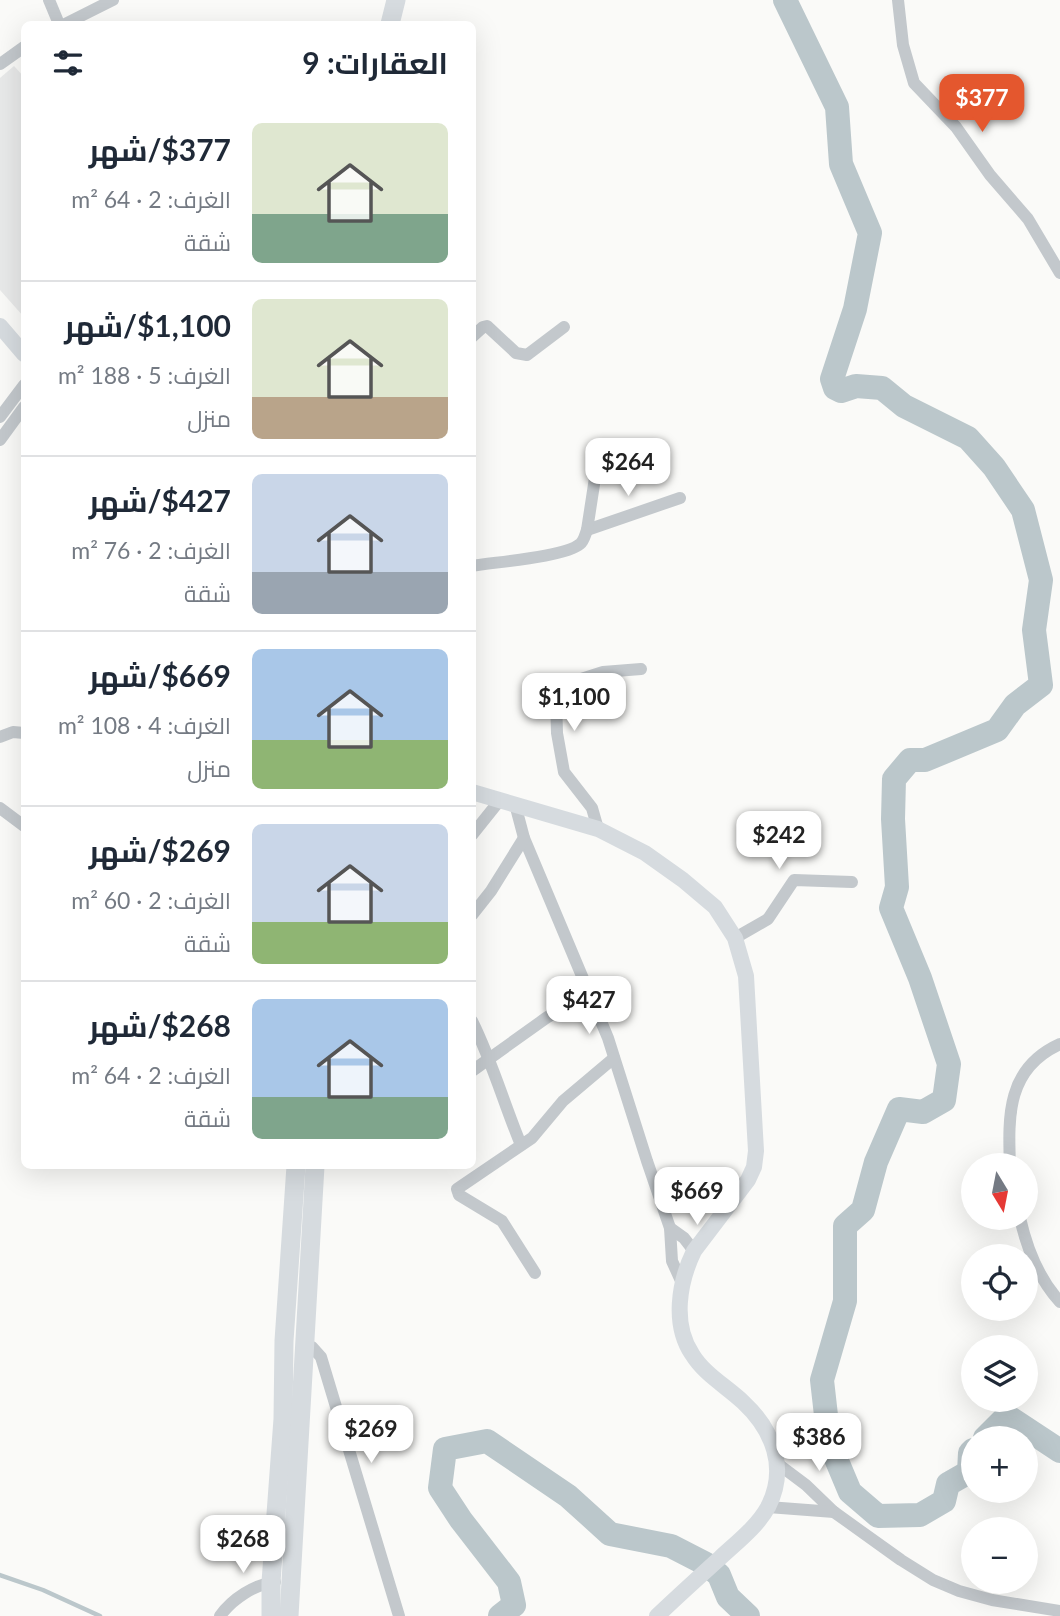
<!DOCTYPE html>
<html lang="ar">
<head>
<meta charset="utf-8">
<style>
	:root { --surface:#fff; --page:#f2f2f3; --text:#1f2937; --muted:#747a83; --line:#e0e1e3; --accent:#e4572e }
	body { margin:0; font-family:Lato,Cairo,sans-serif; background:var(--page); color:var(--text); direction:rtl; height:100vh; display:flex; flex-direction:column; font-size:26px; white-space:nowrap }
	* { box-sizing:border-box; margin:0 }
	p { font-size:23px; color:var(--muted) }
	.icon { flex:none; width:38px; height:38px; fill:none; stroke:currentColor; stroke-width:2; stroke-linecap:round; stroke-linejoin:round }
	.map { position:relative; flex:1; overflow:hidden; direction:ltr }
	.sheet { position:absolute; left:21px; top:21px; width:455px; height:1148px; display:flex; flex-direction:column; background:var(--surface); border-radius:10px; box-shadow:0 7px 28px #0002; direction:rtl }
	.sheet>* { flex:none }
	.needle { width:46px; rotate:170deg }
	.fabs { position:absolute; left:961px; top:1153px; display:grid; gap:14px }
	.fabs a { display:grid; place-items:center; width:77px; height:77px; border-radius:50%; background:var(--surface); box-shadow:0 7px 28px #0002; font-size:35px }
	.price { position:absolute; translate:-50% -60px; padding:0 16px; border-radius:14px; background:#fff; color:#222; font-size:23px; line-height:46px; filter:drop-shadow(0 2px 4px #0008) }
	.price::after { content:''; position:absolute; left:50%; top:42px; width:21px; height:16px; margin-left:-10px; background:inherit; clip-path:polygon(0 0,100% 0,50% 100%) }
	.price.current { background:var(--accent); color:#fff }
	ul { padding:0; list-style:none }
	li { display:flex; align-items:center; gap:21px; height:175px; padding:0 28px }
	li+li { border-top:2px solid var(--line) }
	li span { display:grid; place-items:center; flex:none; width:196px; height:140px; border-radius:10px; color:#555 }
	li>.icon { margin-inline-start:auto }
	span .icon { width:84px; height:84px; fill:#fffc; stroke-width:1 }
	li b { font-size:30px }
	h2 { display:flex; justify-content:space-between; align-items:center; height:84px; padding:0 28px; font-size:30px }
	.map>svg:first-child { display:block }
</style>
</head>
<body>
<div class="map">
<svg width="1060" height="1616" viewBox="0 0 1060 1616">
	<rect width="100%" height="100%" fill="#fafaf8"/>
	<polygon fill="#e8e9e9" points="14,66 24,77 24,317 0,290 0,78"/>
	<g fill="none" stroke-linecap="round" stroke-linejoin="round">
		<polyline stroke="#bbc7cb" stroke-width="4.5" points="0,1575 43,1590 100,1616"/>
		<g stroke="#bbc7cb" stroke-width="24">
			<polyline points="785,0 837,107 841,164 870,233 855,309 832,379 835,388 841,391 856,386 882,388 904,406 968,438 994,467 1023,510 1041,580 1034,630 1041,685 1015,705 997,730 925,760 910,760 894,779 893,819 897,887 891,908 920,978 949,1064 944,1100 923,1112 899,1109 876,1162 863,1210 845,1226 845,1301 822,1380 829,1442 850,1492 878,1516 920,1515 944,1501 948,1484 969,1472 970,1453 973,1450"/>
			<polyline points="985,1438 1007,1416 1060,1451"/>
			<polyline points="500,1616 514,1605 509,1582 461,1520 440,1488 445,1449 487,1441 568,1496 610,1534 671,1546 706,1564 719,1575 728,1597 748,1616"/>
		</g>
		<g stroke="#c3c8cc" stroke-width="12">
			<polyline points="49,0 59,24"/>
			<polyline points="898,0 903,45 914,83 956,127 990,175 1028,219 1060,273"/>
			<polyline points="65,24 113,0"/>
			<polyline points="0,64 24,47"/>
			<polyline points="472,337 483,327 487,326 516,353 527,355 564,327"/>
			<polyline points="0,417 24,385"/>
			<polyline points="0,440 24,407"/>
			<polyline points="587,530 680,498"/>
			<path d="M472,566C494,562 565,557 580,544C584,541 585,535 587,530L597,465L600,462L651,450"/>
			<polyline points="0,737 13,732 24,733"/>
			<polyline points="515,804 524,838 608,1038 647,1161 670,1228 672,1261 682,1283"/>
			<polyline points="0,808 24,826"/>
			<polyline points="598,829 592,808 564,772 557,733 556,698 564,685 578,680 603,672 641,669"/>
			<polyline points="472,835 500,800"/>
			<polyline points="472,915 491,891 524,838"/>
			<polyline points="735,938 768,919 794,880 852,882"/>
			<path d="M472,1021C492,1061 504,1104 521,1145"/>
			<polyline points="472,1071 546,1018 589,992"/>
			<path d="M1010,1166C1008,1115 1007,1068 1060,1044"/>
			<path d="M1020,1218C1027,1249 1039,1279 1060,1302"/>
			<polyline points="670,1228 684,1238 694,1251"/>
			<polyline points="535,1273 502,1221 459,1195 457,1189 532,1138 563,1101 614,1058"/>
			<polyline points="306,1344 312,1347 321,1357 399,1616"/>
			<polyline points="778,1464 806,1485 834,1512 901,1560 933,1580 959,1591 992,1600 1060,1611"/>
			<polyline points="768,1507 834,1512"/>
			<path d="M220,1616C232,1599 255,1584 275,1582"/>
		</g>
		<g stroke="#d6dbdf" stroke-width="16">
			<polyline points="0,326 24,354"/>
			<path d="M472,792L598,829L645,853L683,880L715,907L735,938L746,976L756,1151L754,1167L748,1180L694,1251C679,1282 672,1324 692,1354C704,1374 726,1386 743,1402C773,1430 788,1468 768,1507C757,1527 736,1543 720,1558C699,1577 678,1596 657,1616"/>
		</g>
		<g stroke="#d6dbdf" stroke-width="19">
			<polyline points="390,24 396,0"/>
			<polyline points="271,1616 271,1582 283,1419 284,1341 296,1166"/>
			<polyline points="289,1616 315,1166"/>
		</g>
	</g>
</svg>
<div class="fabs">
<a><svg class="needle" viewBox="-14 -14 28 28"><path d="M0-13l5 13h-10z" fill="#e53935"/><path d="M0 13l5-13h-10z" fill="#747a83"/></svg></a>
<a><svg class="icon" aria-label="locate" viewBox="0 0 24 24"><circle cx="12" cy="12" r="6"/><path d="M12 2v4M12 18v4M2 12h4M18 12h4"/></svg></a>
<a><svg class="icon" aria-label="layers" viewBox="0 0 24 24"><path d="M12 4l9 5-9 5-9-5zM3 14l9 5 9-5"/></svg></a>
<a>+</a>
<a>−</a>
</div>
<b class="price current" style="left:982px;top:134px">$377</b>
<b class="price" style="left:628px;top:498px">$264</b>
<b class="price" style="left:574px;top:733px">$1,100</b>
<b class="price" style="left:779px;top:871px">$242</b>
<b class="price" style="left:589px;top:1036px">$427</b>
<b class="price" style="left:697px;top:1227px">$669</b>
<b class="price" style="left:371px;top:1465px">$269</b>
<b class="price" style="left:819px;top:1473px">$386</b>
<b class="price" style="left:243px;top:1575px">$268</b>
<section class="sheet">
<h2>العقارات: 9<svg class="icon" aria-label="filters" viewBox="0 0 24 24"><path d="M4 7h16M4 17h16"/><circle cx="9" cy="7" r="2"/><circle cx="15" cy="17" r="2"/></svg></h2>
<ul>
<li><span style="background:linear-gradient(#dfe7d0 65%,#7fa58c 0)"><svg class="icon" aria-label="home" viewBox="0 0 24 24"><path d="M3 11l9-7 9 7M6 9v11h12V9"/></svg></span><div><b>$377/شهر</b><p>الغرف: 2 · 64 m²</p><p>شقة</p></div></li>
<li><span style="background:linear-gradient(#dfe7d0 70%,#b9a48a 0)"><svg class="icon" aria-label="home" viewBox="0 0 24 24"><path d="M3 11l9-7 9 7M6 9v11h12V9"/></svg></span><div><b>$1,100/شهر</b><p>الغرف: 5 · 188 m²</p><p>منزل</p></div></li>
<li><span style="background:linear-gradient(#c9d6e8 70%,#9aa5b1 0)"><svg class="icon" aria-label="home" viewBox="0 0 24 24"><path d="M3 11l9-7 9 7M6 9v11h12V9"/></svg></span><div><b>$427/شهر</b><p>الغرف: 2 · 76 m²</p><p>شقة</p></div></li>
<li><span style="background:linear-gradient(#a9c7e8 65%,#8fb573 0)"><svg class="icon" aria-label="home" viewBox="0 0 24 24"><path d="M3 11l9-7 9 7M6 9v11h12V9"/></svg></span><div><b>$669/شهر</b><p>الغرف: 4 · 108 m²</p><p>منزل</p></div></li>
<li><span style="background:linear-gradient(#c9d6e8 70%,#8fb573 0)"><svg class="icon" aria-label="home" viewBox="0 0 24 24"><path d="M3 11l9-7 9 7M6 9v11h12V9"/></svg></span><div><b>$269/شهر</b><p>الغرف: 2 · 60 m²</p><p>شقة</p></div></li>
<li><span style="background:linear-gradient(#a9c7e8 70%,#7fa58c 0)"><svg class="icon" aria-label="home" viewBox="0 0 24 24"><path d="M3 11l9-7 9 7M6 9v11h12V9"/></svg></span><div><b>$268/شهر</b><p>الغرف: 2 · 64 m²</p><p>شقة</p></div></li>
</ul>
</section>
</div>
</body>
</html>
